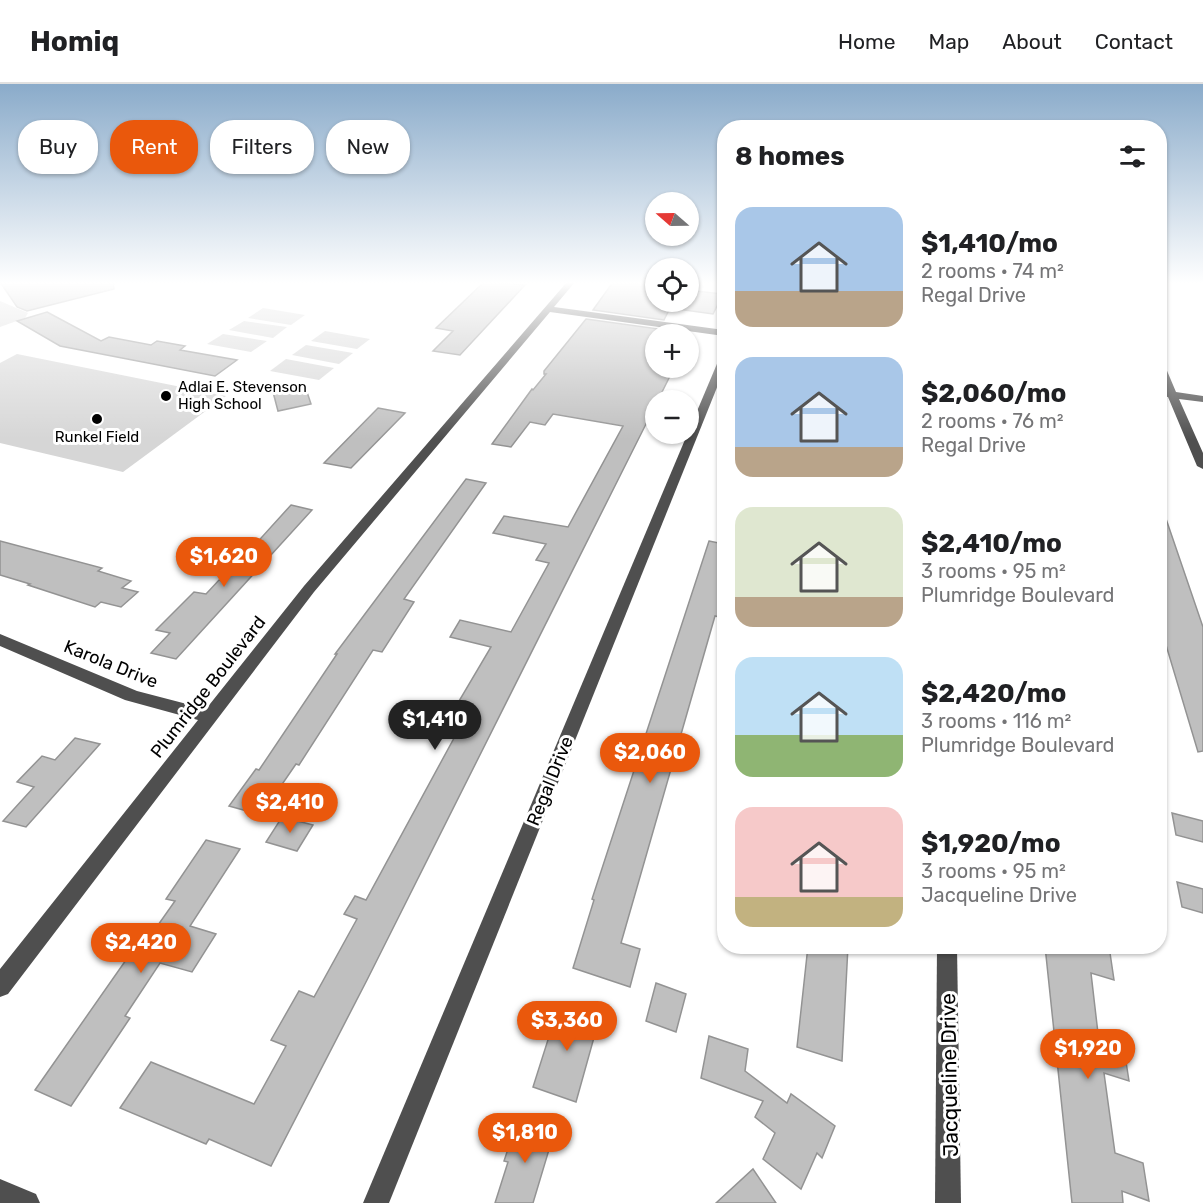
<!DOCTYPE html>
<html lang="en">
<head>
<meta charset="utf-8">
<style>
	:root { --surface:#fff; --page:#f2f2f2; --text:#202124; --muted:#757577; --line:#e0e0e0; --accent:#ea580c }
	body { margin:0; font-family:Rubik,sans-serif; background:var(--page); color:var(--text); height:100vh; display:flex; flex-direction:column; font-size:22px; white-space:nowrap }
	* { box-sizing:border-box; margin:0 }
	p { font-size:20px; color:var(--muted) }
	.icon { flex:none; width:33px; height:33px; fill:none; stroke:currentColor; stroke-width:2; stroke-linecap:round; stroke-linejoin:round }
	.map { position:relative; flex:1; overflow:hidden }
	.side { position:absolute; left:717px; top:36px; width:450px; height:834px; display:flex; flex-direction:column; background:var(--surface); border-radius:24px; box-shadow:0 2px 4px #0004 }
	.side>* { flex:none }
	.banner { position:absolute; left:18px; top:36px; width:570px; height:54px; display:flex; gap:12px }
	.needle { width:39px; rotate:290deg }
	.buttons { position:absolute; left:645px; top:108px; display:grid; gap:12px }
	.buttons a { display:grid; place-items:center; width:54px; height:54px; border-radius:50%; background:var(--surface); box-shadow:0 2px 4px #0004; font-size:30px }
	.price { position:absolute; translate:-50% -51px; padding:0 14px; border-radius:21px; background:var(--accent); color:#fff; font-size:20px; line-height:39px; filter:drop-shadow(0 2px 3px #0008) }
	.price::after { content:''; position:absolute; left:50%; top:36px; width:18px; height:14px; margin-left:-9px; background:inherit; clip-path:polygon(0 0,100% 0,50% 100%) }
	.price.on { background:#222; color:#fff }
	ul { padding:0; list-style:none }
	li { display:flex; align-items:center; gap:18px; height:150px; padding:0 18px }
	li span { display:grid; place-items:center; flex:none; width:168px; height:120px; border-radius:18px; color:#555 }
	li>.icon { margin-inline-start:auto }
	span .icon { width:72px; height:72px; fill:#fffc; stroke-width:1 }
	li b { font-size:26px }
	h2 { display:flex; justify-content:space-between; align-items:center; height:72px; padding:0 18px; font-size:26px }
	.chip { padding:0 21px; border-radius:24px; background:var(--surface); box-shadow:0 2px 4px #0004; font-size:21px; line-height:54px }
	.chip.on { background:var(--accent); color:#fff }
	header { display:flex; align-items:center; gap:36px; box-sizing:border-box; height:84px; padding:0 30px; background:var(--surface); border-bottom:2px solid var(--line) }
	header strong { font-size:28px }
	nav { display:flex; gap:33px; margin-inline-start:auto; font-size:21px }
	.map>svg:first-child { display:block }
</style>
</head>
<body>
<header>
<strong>Homiq</strong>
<nav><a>Home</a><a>Map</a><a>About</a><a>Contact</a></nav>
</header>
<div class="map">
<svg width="1203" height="1119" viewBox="0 0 1203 1119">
	<rect width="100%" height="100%" fill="#fff"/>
	<g fill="#d6d6d6">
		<polygon points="0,217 28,229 25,234 0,243"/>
		<polygon points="263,224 305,231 291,241 248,234"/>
		<polygon points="244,237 287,243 273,254 229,246"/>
		<polygon points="325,247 370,255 357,265 311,257"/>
		<polygon points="223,250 267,257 251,268 207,260"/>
		<polygon points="306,261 353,269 339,280 292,271"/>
		<polygon points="17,270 226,312 123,388 0,359 0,279"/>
		<polygon points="286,275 334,284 319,296 270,287"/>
	</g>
	<g fill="#bfbfbf" stroke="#939393" stroke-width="1.5">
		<polygon points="0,198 113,198 114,205 27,227 17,223"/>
		<polygon points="484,198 525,201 460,271 433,267 453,247 436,244"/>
		<polygon points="613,198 656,201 656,218 688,218 688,206 723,210 713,230 670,224 664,236 593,226"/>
		<polygon points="47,228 101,257 109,253 151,261 157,257 185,262 180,266 237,276 215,292 60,262 17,237"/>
		<polygon points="586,235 659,245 656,250 656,284 674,284 658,316 656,316 656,322 645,342 367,896 271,1082 209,1055 206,1060 120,1024 151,978 254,1020 286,962 271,956 299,907 314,913 357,835 344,830 355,812 366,816 472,621 459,617 491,563 450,553 460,536 511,548 549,479 536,476 546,460 493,449 504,432 568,443 623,342 553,330 545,341 530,338 511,363 492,360 532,305 533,306 546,290 544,290 544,287"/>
		<polygon points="305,302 311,320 278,327 273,308"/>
		<polygon points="378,324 405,329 351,384 324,379"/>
		<polygon points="466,395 486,399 404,515 414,518 382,568 373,566 299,681 296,680 261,731 229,722 256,685 259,686 337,570 335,570"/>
		<polygon points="291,421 312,426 176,575 151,569 170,549 156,546 194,508 206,510 219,496 222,497"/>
		<polygon points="1160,426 1163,426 1203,543 1203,667 1198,668 1160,541"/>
		<polygon points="0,457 102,484 98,487 131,497 122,504 138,508 121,523 101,518 95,523 28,501 30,500 0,491"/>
		<polygon points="709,457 724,460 724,534 715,532 621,859 640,865 630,903 573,884 594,816 592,815"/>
		<polygon points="75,654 100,660 26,743 3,737 34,703 17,698 42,672 55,676"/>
		<polygon points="1172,729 1203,737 1203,758 1176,751"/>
		<polygon points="282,733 313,741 297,767 266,758"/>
		<polygon points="206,756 240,765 190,842 216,850 192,888 160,879 125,932 130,934 71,1022 35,1006 133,866 139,868 175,817 166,815"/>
		<polygon points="1177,798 1203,805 1203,829 1182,823"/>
		<polygon points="808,862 848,862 842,977 797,963"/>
		<polygon points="1045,862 1087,862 1110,869 1114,896 1091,889 1099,958 1124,965 1129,997 1104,989 1115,1069 1143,1079 1149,1117 1122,1107 1123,1119 1072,1119"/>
		<polygon points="656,899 686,910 676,948 646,937"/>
		<polygon points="560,918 600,932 576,1018 533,1003"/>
		<polygon points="709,952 748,965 745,987 787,1019 791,1010 835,1042 822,1074 817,1069 801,1105 763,1075 775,1049 755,1033 763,1017 701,994"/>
		<polygon points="518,1035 554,1049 533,1119 495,1119 508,1078 504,1077"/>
		<polygon points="753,1085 776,1119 716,1119"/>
	</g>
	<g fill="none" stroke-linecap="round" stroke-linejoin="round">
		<g fill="#4f4f4f" fill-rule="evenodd">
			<polygon points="567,198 575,198 554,223 724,246 724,252 550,228 314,508 8,910 0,913 0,885 198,636 125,616 0,562 0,550 137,607 206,625 304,502"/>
			<polygon points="724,272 724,286 389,1119 363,1119 719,275"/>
			<polygon points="1160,279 1165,282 1176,308 1203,312 1203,318 1179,315 1203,369 1203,385 1197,382 1168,313 1160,312 1160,306 1166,307 1160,292"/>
			<polygon points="937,862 957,862 961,1119 935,1119"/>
			<polygon points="0,1095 36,1110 40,1119 0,1119"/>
		</g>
	</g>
	<linearGradient id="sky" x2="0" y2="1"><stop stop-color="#8aabca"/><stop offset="0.56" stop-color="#fff"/><stop offset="1" stop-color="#fff" stop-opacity="0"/></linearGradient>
	<rect width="1203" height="355" fill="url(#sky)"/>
	<g fill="#000" stroke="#fff" stroke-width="2">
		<circle cx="166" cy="312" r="6"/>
		<circle cx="97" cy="335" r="6"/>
	</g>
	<g text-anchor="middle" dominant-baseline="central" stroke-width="6" stroke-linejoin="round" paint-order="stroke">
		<g font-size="15" fill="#000" stroke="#fff" text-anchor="start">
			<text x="178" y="303">Adlai E. Stevenson<tspan x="178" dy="17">High School</tspan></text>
			<text x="97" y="353" text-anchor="middle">Runkel Field</text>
		</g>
		<g font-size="18" fill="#000" stroke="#fff">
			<text transform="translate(111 580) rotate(22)">Karola Drive</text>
			<text transform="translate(208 603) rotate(-52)">Plumridge Boulevard</text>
			<text transform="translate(550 697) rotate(-68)">Regal Drive</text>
		</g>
		<g font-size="21" fill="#000" stroke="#fff">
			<text transform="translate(949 991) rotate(-91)">Jacqueline Drive</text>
		</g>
	</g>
</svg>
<div class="buttons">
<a><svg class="needle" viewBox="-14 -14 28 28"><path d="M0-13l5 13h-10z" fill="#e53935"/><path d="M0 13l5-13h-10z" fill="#757577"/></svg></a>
<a><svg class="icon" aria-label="locate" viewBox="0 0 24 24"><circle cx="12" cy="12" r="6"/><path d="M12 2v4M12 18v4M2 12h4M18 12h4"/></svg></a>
<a>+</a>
<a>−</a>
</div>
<b class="price" style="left:224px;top:504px">$1,620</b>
<b class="price on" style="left:435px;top:667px">$1,410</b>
<b class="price" style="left:650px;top:700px">$2,060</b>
<b class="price" style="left:290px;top:750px">$2,410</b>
<b class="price" style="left:141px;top:890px">$2,420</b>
<b class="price" style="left:567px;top:968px">$3,360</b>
<b class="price" style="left:1088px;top:996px">$1,920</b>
<b class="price" style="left:525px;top:1080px">$1,810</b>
<div class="banner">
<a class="chip">Buy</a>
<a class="chip on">Rent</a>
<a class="chip">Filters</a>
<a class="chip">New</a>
</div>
<section class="side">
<h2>8 homes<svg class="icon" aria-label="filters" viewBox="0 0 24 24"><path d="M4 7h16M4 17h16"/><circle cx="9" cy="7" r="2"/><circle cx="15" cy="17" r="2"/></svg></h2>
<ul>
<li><span style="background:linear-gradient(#a9c7e8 70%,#b9a48a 0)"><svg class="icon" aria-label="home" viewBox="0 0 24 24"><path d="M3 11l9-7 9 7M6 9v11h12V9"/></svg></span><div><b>$1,410/mo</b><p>2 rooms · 74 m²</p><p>Regal Drive</p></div></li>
<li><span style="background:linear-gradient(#a9c7e8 75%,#b9a48a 0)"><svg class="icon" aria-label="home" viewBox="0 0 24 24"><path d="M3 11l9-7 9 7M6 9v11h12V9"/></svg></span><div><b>$2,060/mo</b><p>2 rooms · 76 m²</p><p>Regal Drive</p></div></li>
<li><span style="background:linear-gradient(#dfe7d0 75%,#b9a48a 0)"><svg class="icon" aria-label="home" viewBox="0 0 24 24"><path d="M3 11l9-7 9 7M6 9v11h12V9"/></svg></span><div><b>$2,410/mo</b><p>3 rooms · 95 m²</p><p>Plumridge Boulevard</p></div></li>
<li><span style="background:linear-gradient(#bfe0f5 65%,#8fb573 0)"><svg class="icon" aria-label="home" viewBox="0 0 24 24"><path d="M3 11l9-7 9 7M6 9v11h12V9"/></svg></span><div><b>$2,420/mo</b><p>3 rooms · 116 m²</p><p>Plumridge Boulevard</p></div></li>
<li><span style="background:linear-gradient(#f6c9c9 75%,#c2b280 0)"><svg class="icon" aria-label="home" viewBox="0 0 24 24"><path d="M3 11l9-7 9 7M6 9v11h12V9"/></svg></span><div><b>$1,920/mo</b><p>3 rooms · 95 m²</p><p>Jacqueline Drive</p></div></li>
</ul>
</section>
</div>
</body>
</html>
